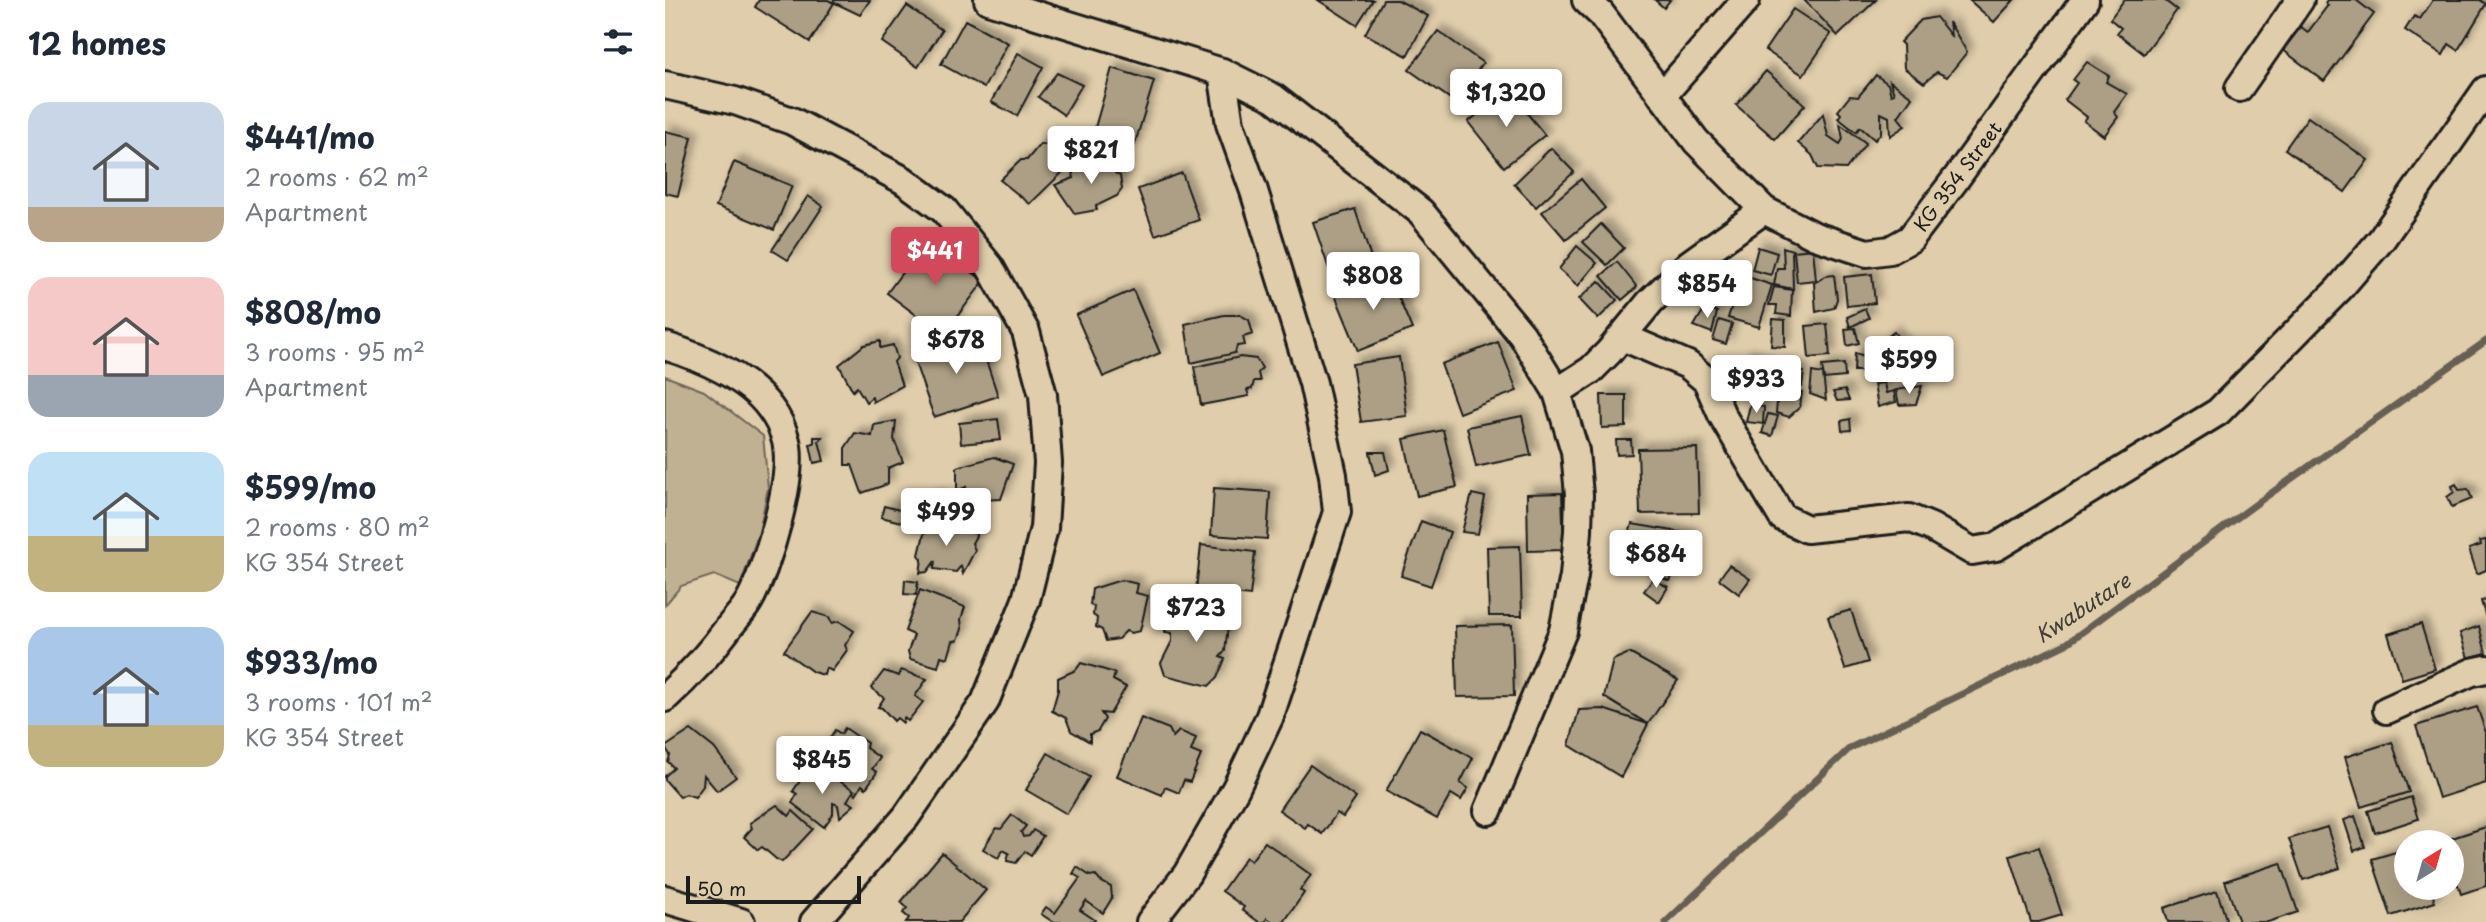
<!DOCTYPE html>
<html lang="en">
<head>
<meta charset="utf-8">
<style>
	:root { --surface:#fff; --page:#f6f6f7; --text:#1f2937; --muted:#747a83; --accent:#d1495b }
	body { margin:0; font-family:"Playpen Sans",sans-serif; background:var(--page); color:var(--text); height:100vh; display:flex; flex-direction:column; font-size:26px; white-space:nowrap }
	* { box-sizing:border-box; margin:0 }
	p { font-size:23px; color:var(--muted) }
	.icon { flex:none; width:38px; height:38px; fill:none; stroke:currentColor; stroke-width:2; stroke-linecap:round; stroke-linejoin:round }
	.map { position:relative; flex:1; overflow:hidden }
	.panel { display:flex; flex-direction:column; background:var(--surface); width:665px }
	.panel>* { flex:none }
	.needle { width:46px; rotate:37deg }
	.buttons { position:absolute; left:1729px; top:830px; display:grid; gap:14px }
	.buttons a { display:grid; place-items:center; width:70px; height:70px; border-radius:50%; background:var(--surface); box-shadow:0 7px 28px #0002; font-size:35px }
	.scale { position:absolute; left:21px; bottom:18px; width:175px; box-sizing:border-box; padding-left:7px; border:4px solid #1c1c1c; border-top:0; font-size:19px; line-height:24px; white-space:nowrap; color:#1c1c1c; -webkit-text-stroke:5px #dfcdab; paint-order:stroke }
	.price { position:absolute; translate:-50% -60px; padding:0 16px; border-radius:7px; background:#fff; color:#222; font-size:23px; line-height:46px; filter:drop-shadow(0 2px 4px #0008) }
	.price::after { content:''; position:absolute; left:50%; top:42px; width:21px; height:16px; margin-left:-10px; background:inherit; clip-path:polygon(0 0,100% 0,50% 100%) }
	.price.on { background:var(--accent); color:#fff }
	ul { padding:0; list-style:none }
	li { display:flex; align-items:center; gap:21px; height:175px; padding:0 28px }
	li span { display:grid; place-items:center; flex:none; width:196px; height:140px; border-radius:21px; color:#555 }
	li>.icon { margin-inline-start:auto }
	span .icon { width:84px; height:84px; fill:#fffc; stroke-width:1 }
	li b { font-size:30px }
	h2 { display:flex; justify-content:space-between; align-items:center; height:84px; padding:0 28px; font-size:30px }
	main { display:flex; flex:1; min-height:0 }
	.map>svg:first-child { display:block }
</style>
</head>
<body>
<main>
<section class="panel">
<h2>12 homes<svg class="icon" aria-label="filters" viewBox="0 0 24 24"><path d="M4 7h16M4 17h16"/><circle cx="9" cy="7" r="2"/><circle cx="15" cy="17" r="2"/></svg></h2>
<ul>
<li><span style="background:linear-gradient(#c9d6e8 75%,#b9a48a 0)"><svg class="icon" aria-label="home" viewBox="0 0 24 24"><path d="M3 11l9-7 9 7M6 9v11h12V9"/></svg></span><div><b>$441/mo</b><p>2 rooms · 62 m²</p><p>Apartment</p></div></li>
<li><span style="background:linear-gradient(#f6c9c9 70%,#9aa5b1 0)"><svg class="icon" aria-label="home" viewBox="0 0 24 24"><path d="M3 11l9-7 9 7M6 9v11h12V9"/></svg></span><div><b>$808/mo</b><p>3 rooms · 95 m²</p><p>Apartment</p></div></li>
<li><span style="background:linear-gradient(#bfe0f5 60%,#c2b280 0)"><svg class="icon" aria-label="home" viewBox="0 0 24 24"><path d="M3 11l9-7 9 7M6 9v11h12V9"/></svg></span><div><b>$599/mo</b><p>2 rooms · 80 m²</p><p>KG 354 Street</p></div></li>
<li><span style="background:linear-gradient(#a9c7e8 70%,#c2b280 0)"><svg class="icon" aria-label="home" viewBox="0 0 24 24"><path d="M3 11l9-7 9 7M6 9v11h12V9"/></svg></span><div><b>$933/mo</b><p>3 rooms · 101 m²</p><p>KG 354 Street</p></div></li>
</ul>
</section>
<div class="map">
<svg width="1821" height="922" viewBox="0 0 1821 922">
	<defs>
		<filter id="shadow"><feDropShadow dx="6" dy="-6" stdDeviation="3.5" flood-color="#0004"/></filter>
	</defs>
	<rect width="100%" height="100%" fill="#dfcdab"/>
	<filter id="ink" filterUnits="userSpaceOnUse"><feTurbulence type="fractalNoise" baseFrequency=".0143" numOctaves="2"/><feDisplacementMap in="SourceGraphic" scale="14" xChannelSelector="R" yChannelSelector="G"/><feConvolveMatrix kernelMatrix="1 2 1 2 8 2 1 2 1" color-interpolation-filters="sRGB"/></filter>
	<g filter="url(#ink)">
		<polygon fill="#c0b193" stroke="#6e6658" stroke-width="2" points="0,376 39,391 98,436 103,488 94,532 75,586 49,575 16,586 0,605"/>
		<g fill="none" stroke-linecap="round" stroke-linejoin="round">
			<polyline stroke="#665f52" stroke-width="7" points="1001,922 1185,748 1401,644 1595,501 1821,341"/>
		</g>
		<g fill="#ac9f85" stroke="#1c1c1c" stroke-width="2" filter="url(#shadow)">
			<polygon points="94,0 163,0 169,3 145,42 90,7"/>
			<polygon points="169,0 205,0 195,15 168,2"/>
			<polygon points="653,0 708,0 692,25"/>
			<polygon points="718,0 733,0 763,16 742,56 700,34"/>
			<polygon points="990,0 1005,0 999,8"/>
			<polygon points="1139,0 1211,0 1173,36"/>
			<polygon points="1304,0 1349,0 1329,22"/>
			<polygon points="1459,0 1499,0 1512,10 1479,54 1452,33 1456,28 1445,19"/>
			<polygon points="1662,0 1691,0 1709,14 1659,81 1618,50 1636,27 1643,32 1663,5 1660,3"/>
			<polygon points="1768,0 1815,0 1821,4 1793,50 1784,44 1778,55 1740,30 1749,16 1755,19"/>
			<polygon points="242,6 277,30 253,67 217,42"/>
			<polygon points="1128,9 1166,34 1138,75 1100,50"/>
			<polygon points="1271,17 1286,36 1284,22 1302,52 1282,77 1272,72 1259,83 1239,68 1238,45 1235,42 1256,20"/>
			<polygon points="300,20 343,43 319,88 276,64"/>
			<polygon points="773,31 818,63 790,102 744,70"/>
			<polygon points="353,53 378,67 352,116 326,102"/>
			<polygon points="1422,62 1444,76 1441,82 1462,94 1449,112 1453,117 1439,136 1419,121 1422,117 1400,100 1412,83 1408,80"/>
			<polygon points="447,68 489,81 468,150 427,138"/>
			<polygon points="1101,71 1140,105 1110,139 1071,105"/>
			<polygon points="392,73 417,85 399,115 373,97"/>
			<polygon points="1211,75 1223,84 1226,95 1229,94 1225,81 1247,97 1233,117 1240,126 1225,136 1224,117 1216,113 1216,133 1210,140 1195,127 1191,132 1173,118 1176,114 1173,111 1185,96 1193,97"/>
			<polygon points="843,90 880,135 839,167 803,122"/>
			<polygon points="1158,114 1163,136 1175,144 1178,139 1175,124 1201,143 1181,169 1153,168 1147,155 1133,143"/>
			<polygon points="1643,117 1703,160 1680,192 1620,149"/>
			<polygon points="0,131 27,137 13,196 0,193"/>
			<polygon points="375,144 386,145 398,158 393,162 402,168 365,204 335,180 356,160 362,160"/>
			<polygon points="886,148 909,172 871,207 849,184"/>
			<polygon points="435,158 443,162 451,174 455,176 457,189 452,196 431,206 432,210 410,214 390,185 409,178 407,169"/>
			<polygon points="69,162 127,186 109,230 51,206"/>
			<polygon points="517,173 534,220 490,235 473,189"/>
			<polygon points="916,179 940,208 901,240 877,212"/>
			<polygon points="143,196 158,206 123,260 107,250"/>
			<polygon points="690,209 707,261 666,275 648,222"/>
			<polygon points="936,224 959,248 942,265 918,242"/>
			<polygon points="262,239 319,281 278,335 222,293"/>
			<polygon points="912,246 932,263 913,286 894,269"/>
			<polygon points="1093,247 1112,253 1106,275 1087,270"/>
			<polygon points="1118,247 1127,250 1128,289 1109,285 1112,268 1119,268"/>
			<polygon points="1148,249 1151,280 1132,282 1129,251"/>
			<polygon points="952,262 972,287 957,300 936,276"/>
			<polygon points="723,273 747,329 693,351 670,295"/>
			<polygon points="1051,274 1059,279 1059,293 1049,291"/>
			<polygon points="1207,274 1210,303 1182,306 1179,277"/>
			<polygon points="1076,275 1107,285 1094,327 1063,318"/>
			<polygon points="1169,275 1172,299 1169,308 1151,312 1149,283 1161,276"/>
			<polygon points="934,281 952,300 933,319 914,299"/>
			<polygon points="1109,287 1127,290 1126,316 1111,314 1112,305 1104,305"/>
			<polygon points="468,290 495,353 438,377 411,315"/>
			<polygon points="1041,306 1052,312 1047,333 1029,326"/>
			<polygon points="1200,309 1204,318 1185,327 1182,317"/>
			<polygon points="559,315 575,315 584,320 588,334 578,337 580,345 572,346 570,353 526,363 520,324"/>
			<polygon points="1108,319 1120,320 1120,347 1106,346"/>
			<polygon points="1054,320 1067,324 1061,344 1048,340"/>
			<polygon points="1162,324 1165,356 1144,358 1141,326"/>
			<polygon points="1190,328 1194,343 1182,346 1180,329"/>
			<polygon points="1229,332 1260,373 1244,385 1235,376 1244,366 1236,356 1228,361 1217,341"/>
			<polygon points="313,336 333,396 269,417 248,357"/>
			<polygon points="215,341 215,348 228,345 232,358 229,362 237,386 208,402 207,397 201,402 192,387 188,391 174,365 199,345"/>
			<polygon points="833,342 852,391 794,413 776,364"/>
			<polygon points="1190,353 1200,356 1201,371 1189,371"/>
			<polygon points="1081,356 1101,363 1095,395 1074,389"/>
			<polygon points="575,357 591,359 597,368 593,373 595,381 589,381 587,389 582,390 584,396 536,405 529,367"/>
			<polygon points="734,357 742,416 696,422 687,364"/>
			<polygon points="1179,364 1180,377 1159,379 1157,366"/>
			<polygon points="1117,368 1139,372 1137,387 1115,385"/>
			<polygon points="1147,372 1158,374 1161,400 1145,394"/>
			<polygon points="1219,383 1221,393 1229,391 1231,402 1213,407 1209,384"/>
			<polygon points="1257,386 1251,404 1234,405 1231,390"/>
			<polygon points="1113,390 1137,392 1135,407 1124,417 1111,413"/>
			<polygon points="1180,390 1184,400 1172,401 1168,392"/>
			<polygon points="936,395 961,395 961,427 937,428"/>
			<polygon points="1085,405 1099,407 1098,424 1081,422"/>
			<polygon points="1103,414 1113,416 1107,436 1097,433"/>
			<polygon points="857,416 866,455 811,467 802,427"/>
			<polygon points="333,419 336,440 296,444 294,423"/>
			<polygon points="1185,419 1186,430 1177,431 1176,421"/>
			<polygon points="231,421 229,439 238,462 223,468 223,484 197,493 187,465 180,465 180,448 190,433 207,436 209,425"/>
			<polygon points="778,430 792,487 752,496 739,439"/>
			<polygon points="149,437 157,437 154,441 159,461 149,463 145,444 149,443"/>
			<polygon points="951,440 966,440 967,454 952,455"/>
			<polygon points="1032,448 1034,513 975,514 973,449"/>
			<polygon points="705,452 720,452 724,470 710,475"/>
			<polygon points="329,457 348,464 336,499 316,500 313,494 300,495 301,487 292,491 292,467"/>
			<polygon points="1791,484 1794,490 1803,489 1807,499 1787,507 1782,497 1789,492 1787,486"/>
			<polygon points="549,488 605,492 602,539 546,535"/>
			<polygon points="897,493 899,550 863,551 862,494"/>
			<polygon points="807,494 820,497 813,534 797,532"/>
			<polygon points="267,496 275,497 272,521 255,519 257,502 266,503"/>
			<polygon points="219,506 250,514 248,525 216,517"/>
			<polygon points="262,521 312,534 307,543 310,550 298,574 296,566 291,572 269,569 270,561 262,572 255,573 257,559 254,555"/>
			<polygon points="756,521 785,532 766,586 736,576"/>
			<polygon points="967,524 1026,534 1005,581 956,563"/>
			<polygon points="1821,540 1821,570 1812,574 1804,549 1816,545 1815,541"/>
			<polygon points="536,545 590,552 585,596 531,590"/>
			<polygon points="855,546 857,616 824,616 822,547"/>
			<polygon points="1064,565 1085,579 1074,594 1054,579"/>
			<polygon points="988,579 1003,587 994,602 979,591"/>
			<polygon points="240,580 253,582 251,595 239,594"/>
			<polygon points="456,580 473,584 471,593 483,596 475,631 466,633 461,631 453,639 441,641 437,630 431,627 432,618 428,615 429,606 425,605 427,589"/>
			<polygon points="255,590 300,607 296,619 297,629 293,640 288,641 283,658 276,656 273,667 245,659 243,651 249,635 240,631"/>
			<polygon points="1821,600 1821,618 1816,601"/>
			<polygon points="530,603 549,605 554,612 564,617 560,651 555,657 560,659 552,678 544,686 500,675 496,663 507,641 507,633 500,632 503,609 530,611"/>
			<polygon points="1186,610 1203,662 1180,669 1163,617"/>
			<polygon points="147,612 164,617 167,623 174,621 189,631 180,645 182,650 167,671 161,668 159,675 148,672 119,651"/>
			<polygon points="1756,624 1770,669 1737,679 1723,634"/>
			<polygon points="847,625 849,696 792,697 790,626"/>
			<polygon points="1814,626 1821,653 1803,658 1795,633"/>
			<polygon points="964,653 1013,680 983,724 939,697 948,660"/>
			<polygon points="416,663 450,673 448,680 461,687 445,714 436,713 440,719 433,731 425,734 425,742 406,731 401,718 387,711 393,690 393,678 411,670"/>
			<polygon points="236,670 262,679 250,696 258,702 243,721 239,718 238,723 232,718 229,721 217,708 213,707 219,698 206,688 219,671 234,676"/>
			<polygon points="1812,707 1821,733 1821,783 1774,798 1751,726"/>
			<polygon points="938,709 983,724 956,777 904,745 914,710"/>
			<polygon points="476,718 504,729 508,737 514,731 531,738 526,751 536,755 525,782 519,780 514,793 500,787 497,795 452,776"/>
			<polygon points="180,728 202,743 201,748 215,758 207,769 212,772 201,788 197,785 191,794 154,769 159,762 152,757 170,730 176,734"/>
			<polygon points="755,729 808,758 795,783 803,788 796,800 786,794 772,819 721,791"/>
			<polygon points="26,730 49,748 71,777 52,791 39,775 38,786 30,797 21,794 15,797 0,780 0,776 9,768 3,762 5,755 0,747"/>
			<polygon points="1727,742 1744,792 1696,807 1680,757"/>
			<polygon points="383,753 424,777 402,814 361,790"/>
			<polygon points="645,765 691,798 678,817 672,813 657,834 643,824 640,828 614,810"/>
			<polygon points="154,769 189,790 182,801 189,805 175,817 173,805 168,803 168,814 159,827 127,803 132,794 128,791 142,771"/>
			<polygon points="1746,797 1753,819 1710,833 1703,811"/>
			<polygon points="112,805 124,816 128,811 148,829 117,862 111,859 97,847 93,850 79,837 87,828 85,823"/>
			<polygon points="347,815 361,826 356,832 358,837 364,836 368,830 378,836 366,855 360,851 351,863 342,861 344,853 338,850 333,858 318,849 331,828 336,829"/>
			<polygon points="1690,816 1700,847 1689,851 1679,820"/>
			<polygon points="1662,827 1675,868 1638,880 1624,839"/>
			<polygon points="1821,827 1821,886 1796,894 1787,867 1787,842 1778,841"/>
			<polygon points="600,842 646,875 635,890 639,893 619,922 608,922 602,918 600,922 594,922 577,910 579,907 557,891 581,857 586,861"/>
			<polygon points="1374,847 1397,915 1374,922 1366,922 1345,856"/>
			<polygon points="1741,849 1741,887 1765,887 1770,902 1726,916 1707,859"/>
			<polygon points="277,853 321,890 294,922 241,922 244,918 238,913 242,908 236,902"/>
			<polygon points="1616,863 1633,912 1603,922 1574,922 1560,881"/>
			<polygon points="412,867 425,876 430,875 435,881 446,887 447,898 438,913 421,901 415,910 430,920 428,922 388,922 376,914 381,907 390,913 415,878 408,874"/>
			<polygon points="1552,891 1562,922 1503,922 1499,908"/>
		</g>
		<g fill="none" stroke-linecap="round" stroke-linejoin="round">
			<defs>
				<g id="minor">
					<polyline points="323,0 557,72 609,98 756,212 857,335 892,392 910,451 914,495 913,531 909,576 898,631 823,811"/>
					<polyline points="921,0 936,14 1031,141 1099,210 1150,236 1202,253 1225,250 1245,239 1290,180 1420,0"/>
					<polyline points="0,85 70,101 127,121 238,180 279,210 325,267 361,332 378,395 383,463 379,528 361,600 320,702 241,817 149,922"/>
					<polyline points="1574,88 1635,0"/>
					<polyline points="997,96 1081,0"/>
					<polyline points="958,337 1023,365 1042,381 1057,415 1117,517 1142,529 1244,518 1266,527 1307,551 1331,547 1553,412 1674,289 1716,240 1821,90"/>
					<path d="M0,346C35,357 83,377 105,408C112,417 118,429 121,441C130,476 102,569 84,601C79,610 71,618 64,627C45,653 24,676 0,698"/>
					<polyline points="892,392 926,370 944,352 985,302 1024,264 1099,210"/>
					<polyline points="1722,710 1807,672 1821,669"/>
					<polyline points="0,899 76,922"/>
					<polyline points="485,922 522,874 571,788 605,716 672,512 668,475 648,383 589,191 565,124 557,72"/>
				</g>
			</defs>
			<use href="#minor" stroke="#1c1c1c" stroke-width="32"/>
			<use href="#minor" stroke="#dfcdab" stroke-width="26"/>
		</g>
	</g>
	<g text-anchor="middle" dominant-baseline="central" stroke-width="5" stroke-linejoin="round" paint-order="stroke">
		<g font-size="19" fill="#1c1c1c" stroke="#dfcdab">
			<text transform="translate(1292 176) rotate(-53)">KG 354 Street</text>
		</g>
		<g font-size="21" font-style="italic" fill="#413e37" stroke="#dfcdab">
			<text transform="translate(1417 607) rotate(-33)">Kwabutare</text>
		</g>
	</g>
</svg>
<div class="buttons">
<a><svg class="needle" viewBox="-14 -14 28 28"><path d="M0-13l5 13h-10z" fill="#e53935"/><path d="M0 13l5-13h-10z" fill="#747a83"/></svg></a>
</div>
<div class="scale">50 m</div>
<b class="price" style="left:841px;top:129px">$1,320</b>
<b class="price" style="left:426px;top:186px">$821</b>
<b class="price on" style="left:270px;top:287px">$441</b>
<b class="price" style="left:708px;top:312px">$808</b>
<b class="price" style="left:1042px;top:320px">$854</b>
<b class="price" style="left:291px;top:376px">$678</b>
<b class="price" style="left:1244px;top:396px">$599</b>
<b class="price" style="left:1091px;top:415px">$933</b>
<b class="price" style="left:281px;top:548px">$499</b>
<b class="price" style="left:991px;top:590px">$684</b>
<b class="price" style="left:531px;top:644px">$723</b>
<b class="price" style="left:157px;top:796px">$845</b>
</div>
</main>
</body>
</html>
